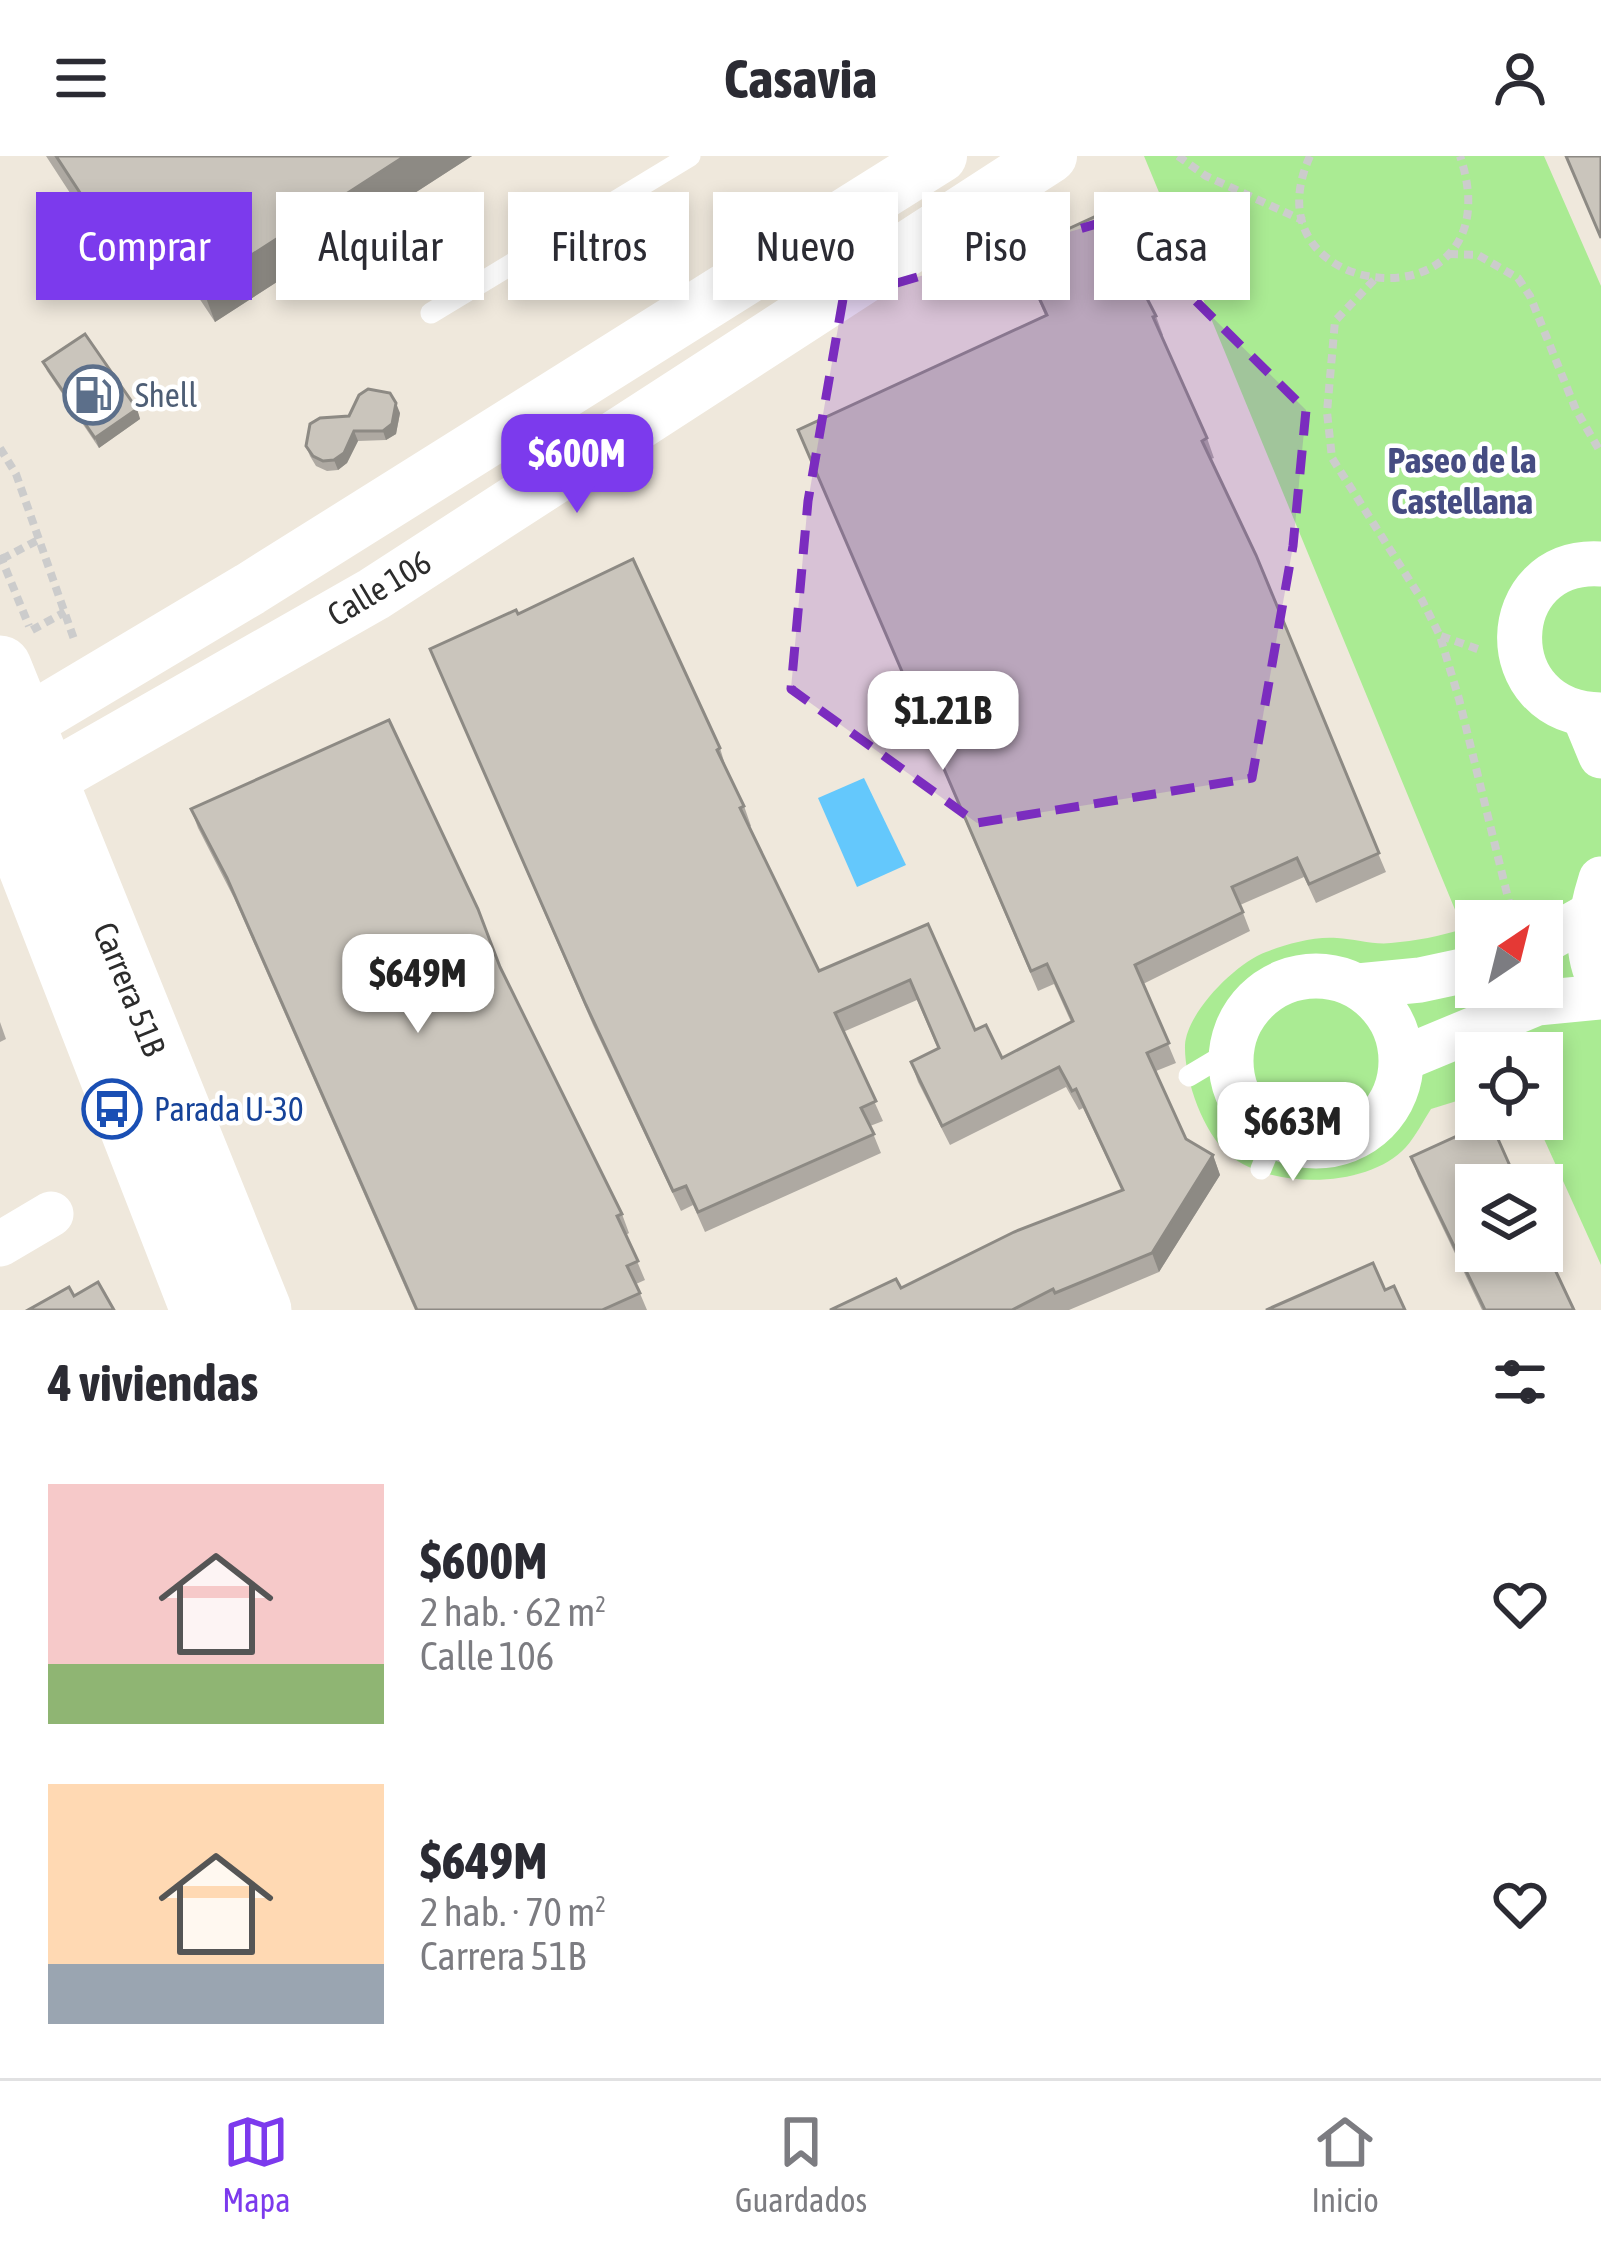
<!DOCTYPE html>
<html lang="es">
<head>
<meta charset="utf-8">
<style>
	:root { --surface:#fff; --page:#f2f2f3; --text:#2b2b33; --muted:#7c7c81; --line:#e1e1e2; --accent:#7c3aed }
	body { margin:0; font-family:"Asap Condensed",sans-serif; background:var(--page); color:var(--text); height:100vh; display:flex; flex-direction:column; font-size:45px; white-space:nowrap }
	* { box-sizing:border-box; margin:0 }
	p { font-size:39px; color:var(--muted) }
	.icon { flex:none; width:66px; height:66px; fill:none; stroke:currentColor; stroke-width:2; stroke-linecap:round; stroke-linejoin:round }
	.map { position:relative; height:1154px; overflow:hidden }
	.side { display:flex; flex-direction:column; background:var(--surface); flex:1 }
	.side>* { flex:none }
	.guide { position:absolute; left:36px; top:36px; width:1530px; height:108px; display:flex; gap:24px }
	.needle { width:78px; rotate:35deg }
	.controls { position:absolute; left:1455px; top:744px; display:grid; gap:24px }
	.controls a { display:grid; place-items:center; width:108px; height:108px; border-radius:0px; background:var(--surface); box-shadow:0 6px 18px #0003; font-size:60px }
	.price { position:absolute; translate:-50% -102px; padding:0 27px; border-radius:24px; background:#fff; color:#222; font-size:39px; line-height:78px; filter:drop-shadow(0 3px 6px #0008) }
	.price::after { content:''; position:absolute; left:50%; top:72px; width:36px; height:27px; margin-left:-18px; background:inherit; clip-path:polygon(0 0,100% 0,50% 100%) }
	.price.current { background:var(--accent); color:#fff }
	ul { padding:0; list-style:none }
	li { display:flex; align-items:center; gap:36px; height:300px; padding:0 48px }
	li span { display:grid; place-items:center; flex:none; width:336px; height:240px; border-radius:0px; color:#555 }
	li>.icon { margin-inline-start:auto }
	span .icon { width:144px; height:144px; fill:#fffc; stroke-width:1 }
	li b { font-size:51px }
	h2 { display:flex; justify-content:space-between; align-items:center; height:144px; padding:0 48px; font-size:51px }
	.pill { padding:0 42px; border-radius:0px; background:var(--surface); box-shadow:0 6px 18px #0003; font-size:42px; line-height:108px }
	.pill.current { background:var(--accent); color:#fff }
	header { display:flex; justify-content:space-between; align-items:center; height:156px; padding:0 48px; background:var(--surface); font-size:54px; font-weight:700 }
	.menu { display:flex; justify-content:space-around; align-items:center; height:168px; border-top:3px solid var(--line); background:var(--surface); font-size:33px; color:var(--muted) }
	.menu a { display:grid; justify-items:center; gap:6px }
	.menu .current { color:var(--accent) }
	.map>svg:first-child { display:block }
</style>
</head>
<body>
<header><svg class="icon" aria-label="menu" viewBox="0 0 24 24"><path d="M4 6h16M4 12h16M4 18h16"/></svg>Casavia<svg class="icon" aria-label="person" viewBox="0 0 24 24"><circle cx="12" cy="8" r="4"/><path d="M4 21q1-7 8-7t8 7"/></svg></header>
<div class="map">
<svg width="1601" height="1154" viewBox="0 0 1601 1154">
	<rect width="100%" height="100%" fill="#efe8dc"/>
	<path fill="#aaeb93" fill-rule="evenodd" d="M1144,0H1544L1601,130V1109L1535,963H1542V897H1476V939L1431,953C1423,965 1416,980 1406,991C1368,1033 1270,1034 1228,998C1203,976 1184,923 1185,889C1187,856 1236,807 1266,796C1286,788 1315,780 1337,782C1355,783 1374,789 1391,787C1415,785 1441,780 1463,773ZM1476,765H1542V831H1476Z"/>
	<polygon fill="#64c8fc" points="864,622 906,709 857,731 818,642"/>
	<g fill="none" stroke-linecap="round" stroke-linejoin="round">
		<g stroke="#ccc" stroke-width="8" stroke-dasharray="9 6" stroke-linecap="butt">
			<polyline points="1178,0 1206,20 1304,65"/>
			<path d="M1310,0C1242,150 1519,175 1460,0"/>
			<polyline points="1449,98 1478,99 1518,122 1530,140 1576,254 1601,297"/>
			<polyline points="1374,124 1335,165 1327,256 1332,302 1422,444 1440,480 1459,543 1512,758"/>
			<polyline points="0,292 16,318 75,486"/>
			<polyline points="0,399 29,470"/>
			<polyline points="2,403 40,383"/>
			<polyline points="32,474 65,456"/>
			<polyline points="1441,480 1483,495"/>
		</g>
		<g stroke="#fff" stroke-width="21">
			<polyline points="431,157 690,0"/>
			<polyline points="1189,920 1231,895"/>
			<polyline points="1261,1013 1275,979"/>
		</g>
		<g stroke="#fff" stroke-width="45">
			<path d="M1601,408C1495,401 1490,558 1601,559"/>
			<polyline points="1584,559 1601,600"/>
			<path d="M1601,723C1590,758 1583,794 1601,827"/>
			<polyline points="1542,786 1601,753"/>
			<circle cx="1316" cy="905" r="85"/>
			<polyline points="1358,830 1420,824 1476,812"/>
			<polyline points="1402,903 1537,847 1601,841"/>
			<polyline points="0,1088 51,1058"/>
		</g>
		<g stroke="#fff" stroke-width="54">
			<polyline points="0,582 250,433 940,0"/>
			<polyline points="12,644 374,438 1050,0"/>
		</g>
		<g stroke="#fff" stroke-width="63">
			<polyline points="0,511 260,1154"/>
			<polyline points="0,635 202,1154"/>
		</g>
	</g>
	<g fill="#aea9a2">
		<polygon points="46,0 472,0 215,166 175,106 133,134"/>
		<polygon points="1018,96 1156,160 1163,179 1161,180 1207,282 1214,302 1211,303 1386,716 1316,747 1304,721 1240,749 1250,775 1143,828 1176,907 1156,915 1186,983 1213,999 1220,1019 1159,1116 1069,1154 830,1154 901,1132 1122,1034 1083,952 1079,954 1066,931 950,989 918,926 911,906 938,893 917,844 843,876 883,965 870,970 881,997 705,1076 693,1049 681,1055 593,869 430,493 518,458 720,592 726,612 744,650 751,670 749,671 819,815 928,768 975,874 1002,902 1071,866 1054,828 1038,835 798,274 1045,159"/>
		<polygon points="43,206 137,253 140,263 99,292 47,215"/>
		<polygon points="400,257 396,278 386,284 358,285 347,307 338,314 327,315 316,310 310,300 306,290"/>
		<polygon points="191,653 500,811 622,1058 629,1077 626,1079 645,1124 636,1128 647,1154 415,1154 234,742 198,672"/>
		<polygon points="0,866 6,883 0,886"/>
		<polygon points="1411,1001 1514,1019 1518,1029 1476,1029 1574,1154 1482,1154 1418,1020"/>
	</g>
	<g fill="#8d8a84">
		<polygon points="405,0 472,0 215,166 202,131"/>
		<polygon points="163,71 175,106 133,134 120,98"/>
		<polygon points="396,247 400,257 396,278 386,284 383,275"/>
		<polygon points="137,253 140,263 99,292 95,282"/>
		<polygon points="354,275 358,285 347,307 338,314 334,304"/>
		<polygon points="1213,999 1220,1019 1159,1116 1152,1097"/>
	</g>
	<g fill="#cac5bc" stroke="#8d8a84" stroke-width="3">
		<polygon points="56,0 405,0 202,131 163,71 120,98"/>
		<polygon points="1566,0 1601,0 1601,82"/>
		<polygon points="1103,57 1156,160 1153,161 1207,282 1202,285 1256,399 1379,697 1309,728 1297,702 1232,731 1243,756 1135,809 1169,887 1147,897 1186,983 1213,999 1152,1097 1055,1137 1053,1133 1012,1154 830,1154 896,1123 901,1132 1014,1076 1123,1034 1076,933 1072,935 1059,911 942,970 911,906 939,892 910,824 835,857 876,945 861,952 874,978 698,1056 686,1030 673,1035 586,849 430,493 516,454 518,458 633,403 720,592 717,594 744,650 740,652 819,815 928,768 975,874 986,869 1002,902 1073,865 1047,808 1031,815 798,274 1047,159 1018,96"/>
		<polygon points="85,178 137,253 95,282 43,206"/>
		<polygon points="368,233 390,237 396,247 392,268 383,275 354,275 344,297 334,304 323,305 313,300 306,290 310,268 320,262 349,260 359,239"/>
		<polygon points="389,564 478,753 500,811 622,1058 617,1060 638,1105 627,1110 640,1137 602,1154 417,1154 227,722 191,653"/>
		<polygon points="1490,965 1514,1019 1511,1020 1515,1029 1476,1029 1476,1095 1542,1095 1542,1086 1574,1154 1485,1154 1411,1001"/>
		<polygon points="1373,1107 1385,1134 1394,1130 1405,1154 1266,1154"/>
		<polygon points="98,1126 114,1154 28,1154 69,1131 74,1140"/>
	</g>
	<path fill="#7b2cbf" fill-opacity="0.2" stroke="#7b2cbf" stroke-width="9" stroke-dasharray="24 15" stroke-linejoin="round" d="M1113,63L1306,254L1293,390L1252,622L977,667L791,533L808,345L843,143Z"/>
	<defs>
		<symbol id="fuel-ring" viewBox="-11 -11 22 22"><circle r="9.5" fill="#fff" stroke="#5c6f8a" stroke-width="1.5"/><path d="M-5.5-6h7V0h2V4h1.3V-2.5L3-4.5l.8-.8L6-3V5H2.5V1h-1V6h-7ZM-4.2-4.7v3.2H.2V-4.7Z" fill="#5c6f8a"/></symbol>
		<symbol id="bus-ring" viewBox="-11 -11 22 22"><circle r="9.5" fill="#fff" stroke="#1a4fb4" stroke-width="1.5"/><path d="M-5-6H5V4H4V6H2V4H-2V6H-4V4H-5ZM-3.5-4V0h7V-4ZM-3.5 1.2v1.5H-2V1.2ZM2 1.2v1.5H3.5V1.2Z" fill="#1a4fb4"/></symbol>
	</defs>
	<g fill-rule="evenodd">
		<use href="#fuel-ring" x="60" y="206" width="66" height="66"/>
		<use href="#bus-ring" x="79" y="920" width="66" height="66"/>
	</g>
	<g text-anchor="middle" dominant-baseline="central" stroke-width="9" stroke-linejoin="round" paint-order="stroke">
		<g font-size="33" fill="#4e5e75" stroke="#fff" text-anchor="start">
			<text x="135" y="239">Shell</text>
		</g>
		<g font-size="33" fill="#2c2c2c" stroke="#fff">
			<text transform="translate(379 432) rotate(-31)">Calle 106</text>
			<text transform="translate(130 833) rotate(68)">Carrera 51B</text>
		</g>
		<g font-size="33" fill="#164399" stroke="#fff" text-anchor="start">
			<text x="154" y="953">Parada U-30</text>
		</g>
		<g font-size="36" font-weight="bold" fill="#464c82" stroke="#fff">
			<text x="1462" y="304">Paseo de la<tspan x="1462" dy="41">Castellana</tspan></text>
		</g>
	</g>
</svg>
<div class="controls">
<a><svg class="needle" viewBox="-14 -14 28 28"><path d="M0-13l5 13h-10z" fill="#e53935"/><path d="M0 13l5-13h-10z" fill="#7c7c81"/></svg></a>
<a><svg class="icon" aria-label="locate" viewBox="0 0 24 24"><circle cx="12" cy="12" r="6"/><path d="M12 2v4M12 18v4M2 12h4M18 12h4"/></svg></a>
<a><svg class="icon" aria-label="layers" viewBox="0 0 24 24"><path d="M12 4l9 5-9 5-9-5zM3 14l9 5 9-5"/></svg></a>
</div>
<b class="price current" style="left:577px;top:360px">$600M</b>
<b class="price" style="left:943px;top:617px">$1.21B</b>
<b class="price" style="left:418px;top:880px">$649M</b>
<b class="price" style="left:1293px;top:1028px">$663M</b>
<div class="guide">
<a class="pill current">Comprar</a>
<a class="pill">Alquilar</a>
<a class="pill">Filtros</a>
<a class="pill">Nuevo</a>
<a class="pill">Piso</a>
<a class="pill">Casa</a>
</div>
</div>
<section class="side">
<h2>4 viviendas<svg class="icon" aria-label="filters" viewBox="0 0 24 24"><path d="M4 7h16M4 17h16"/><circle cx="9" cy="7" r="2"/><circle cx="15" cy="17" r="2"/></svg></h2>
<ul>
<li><span style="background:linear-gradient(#f6c9c9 75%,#8fb573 0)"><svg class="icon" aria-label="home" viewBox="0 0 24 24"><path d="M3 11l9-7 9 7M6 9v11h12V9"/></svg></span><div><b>$600M</b><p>2 hab. · 62 m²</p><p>Calle 106</p></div><svg class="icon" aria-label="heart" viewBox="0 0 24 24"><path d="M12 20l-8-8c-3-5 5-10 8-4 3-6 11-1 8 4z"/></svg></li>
<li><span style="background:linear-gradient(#ffd9b3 75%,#9aa5b1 0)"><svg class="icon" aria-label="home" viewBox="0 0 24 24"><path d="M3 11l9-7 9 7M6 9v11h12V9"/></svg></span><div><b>$649M</b><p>2 hab. · 70 m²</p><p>Carrera 51B</p></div><svg class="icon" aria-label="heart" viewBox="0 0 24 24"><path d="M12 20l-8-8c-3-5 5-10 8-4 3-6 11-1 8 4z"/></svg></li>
</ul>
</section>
<nav class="menu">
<a class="current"><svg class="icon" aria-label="map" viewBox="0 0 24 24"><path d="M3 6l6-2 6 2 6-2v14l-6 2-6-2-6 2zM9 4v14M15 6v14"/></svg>Mapa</a>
<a><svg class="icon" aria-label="saved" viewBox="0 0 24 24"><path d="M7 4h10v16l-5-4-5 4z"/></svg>Guardados</a>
<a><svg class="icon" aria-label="home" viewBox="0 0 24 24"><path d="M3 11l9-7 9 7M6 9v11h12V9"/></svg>Inicio</a>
</nav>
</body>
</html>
